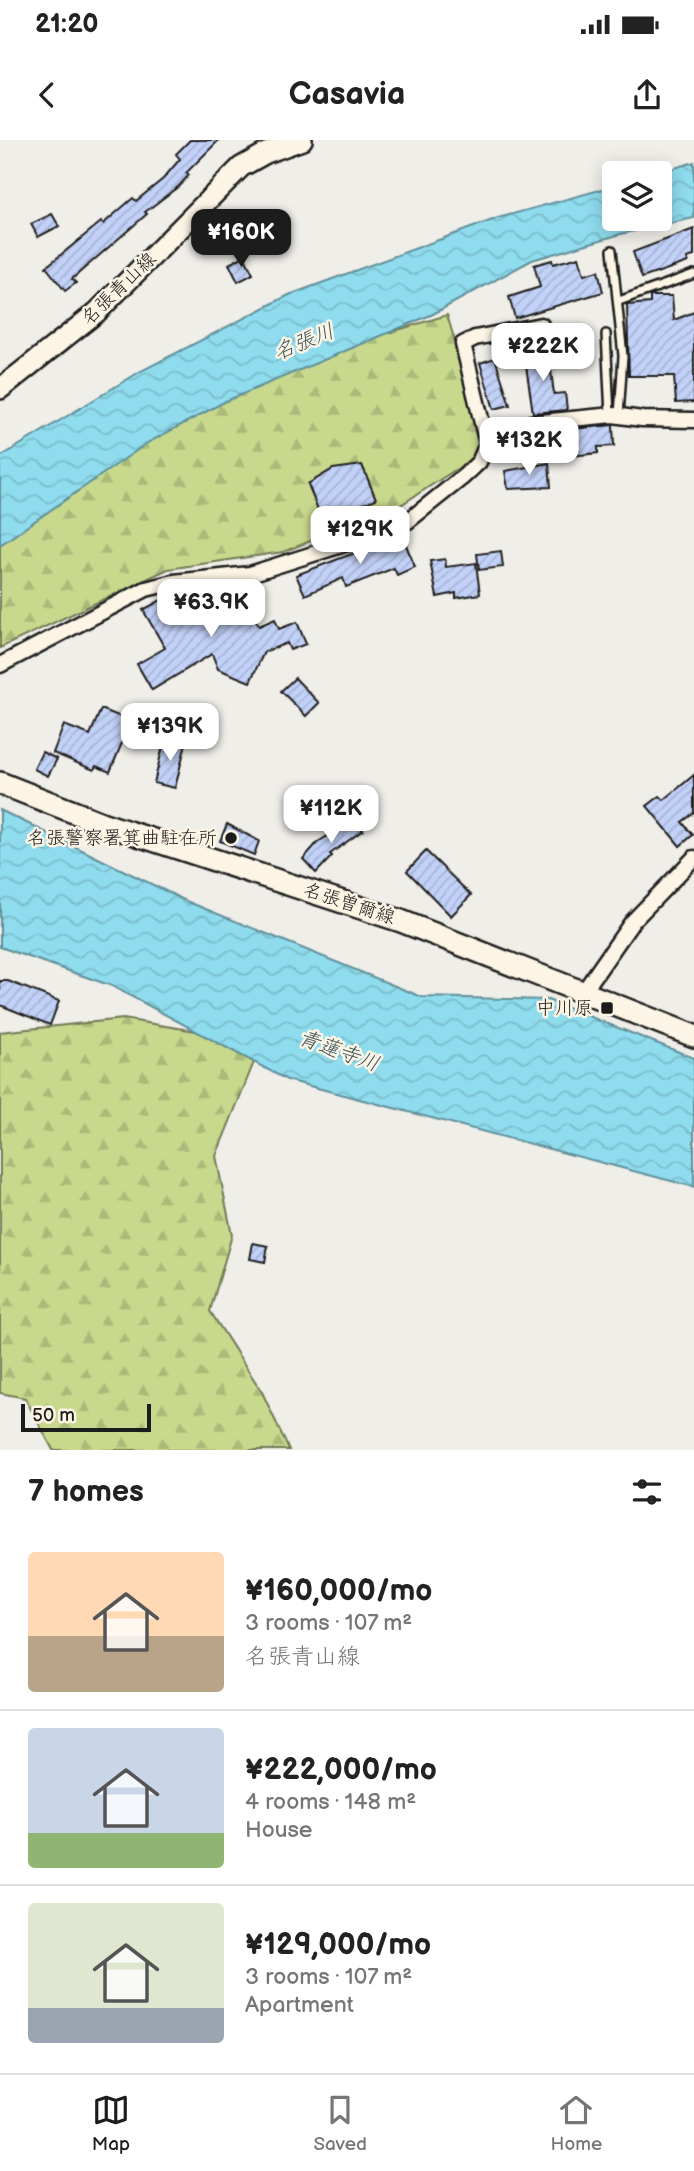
<!DOCTYPE html>
<html lang="en">
<head>
<meta charset="utf-8">
<style>
	:root { --surface:#fff; --page:#f6f6f6; --text:#222; --muted:#767676; --line:#e0e0e0; --accent:#1c1c1c }
	body { margin:0; font-family:"Balsamiq Sans","Klee One",sans-serif; background:var(--page); color:var(--text); height:100vh; display:flex; flex-direction:column; font-size:26px; white-space:nowrap }
	* { box-sizing:border-box; margin:0 }
	p { font-size:23px; color:var(--muted) }
	.icon { flex:none; width:38px; height:38px; fill:none; stroke:currentColor; stroke-width:2; stroke-linecap:round; stroke-linejoin:round }
	.map { position:relative; height:1310px; overflow:hidden }
	.sheet { display:flex; flex-direction:column; background:var(--surface); flex:1 }
	.sheet>* { flex:none }
	.fabs { position:absolute; left:602px; top:21px; display:grid; gap:14px }
	.fabs a { display:grid; place-items:center; width:70px; height:70px; border-radius:7px; background:var(--surface); box-shadow:0 4px 18px #0003; font-size:35px }
	.scale { position:absolute; left:21px; bottom:18px; width:130px; box-sizing:border-box; padding-left:7px; border:4px solid #1c1c1c; border-top:0; font-size:19px; line-height:24px; white-space:nowrap; color:#1c1c1c; -webkit-text-stroke:5px #fcf5e5; paint-order:stroke }
	.price { position:absolute; translate:-50% -60px; padding:0 16px; border-radius:14px; background:#fff; color:#222; font-size:23px; line-height:46px; filter:drop-shadow(0 2px 4px #0008) }
	.price::after { content:''; position:absolute; left:50%; top:42px; width:21px; height:16px; margin-left:-10px; background:inherit; clip-path:polygon(0 0,100% 0,50% 100%) }
	.price.on { background:var(--accent); color:#fff }
	ul { padding:0; list-style:none }
	li { display:flex; align-items:center; gap:21px; height:175px; padding:0 28px }
	li+li { border-top:2px solid var(--line) }
	li span { display:grid; place-items:center; flex:none; width:196px; height:140px; border-radius:7px; color:#555 }
	li>.icon { margin-inline-start:auto }
	span .icon { width:84px; height:84px; fill:#fffc; stroke-width:1 }
	li b { font-size:30px }
	h2 { display:flex; justify-content:space-between; align-items:center; height:84px; padding:0 28px; font-size:30px }
	.status { display:flex; justify-content:space-between; align-items:center; height:49px; padding:0 35px; background:var(--surface); direction:ltr }
	.status svg { height:19px; fill:currentColor }
	header { display:flex; justify-content:space-between; align-items:center; height:91px; padding:0 28px; background:var(--surface); font-size:32px; font-weight:800 }
	.dock { display:flex; justify-content:space-around; align-items:center; height:98px; border-top:2px solid var(--line); background:var(--surface); font-size:19px; color:var(--muted) }
	.dock a { display:grid; justify-items:center; gap:4px }
	.dock .on { color:var(--accent) }
	.map>svg:first-child { display:block }
</style>
</head>
<body>
<div class="status"><b>21:20</b><svg viewBox="0 0 49 12"><path d="M0 12V9h3v3zM5 12V6h3v6zM10 12V3h3v9zM15 12V0h3v12zM26 1h20v11H26zM47 4h2v5h-2z"/></svg></div>
<header><svg class="icon" aria-label="back" viewBox="0 0 24 24"><path d="M15 5l-7 7 7 7"/></svg>Casavia<svg class="icon" aria-label="share" viewBox="0 0 24 24"><path d="M12 15V3M7 8l5-5 5 5M5 13v7h14v-7"/></svg></header>
<div class="map">
<svg width="694" height="1310" viewBox="0 0 694 1310">
	<defs>
		<pattern id="forest-firs" width="22" height="20" patternUnits="userSpaceOnUse" patternTransform="scale(1.75)"><rect width="22" height="20" fill="#c8d98d"/><path d="M5 1l3.5 6h-7zM16 11l3.5 6h-7z" fill="#abba79"/></pattern>
		<pattern id="water-waves" width="16" height="10" patternUnits="userSpaceOnUse" patternTransform="scale(1.75)"><rect width="16" height="10" fill="#8edced"/><path d="M0 5q4-4 8 0t8 0" fill="none" stroke="#7abccb"/></pattern>
		<pattern id="building-hatch" width="6" height="6" patternUnits="userSpaceOnUse" patternTransform="scale(1.75)"><rect width="6" height="6" fill="#c2d1f8"/><path d="M-1 1l2-2M0 6l6-6M5 7l2-2" fill="none" stroke="#a6b3d4"/></pattern>
	</defs>
	<rect width="100%" height="100%" fill="#f0eee9"/>
	<filter id="ink" filterUnits="userSpaceOnUse"><feTurbulence type="fractalNoise" baseFrequency=".0143" numOctaves="2"/><feDisplacementMap in="SourceGraphic" scale="14" xChannelSelector="R" yChannelSelector="G"/><feConvolveMatrix kernelMatrix="1 2 1 2 8 2 1 2 1" color-interpolation-filters="sRGB"/></filter>
	<g filter="url(#ink)">
		<g fill="url(#forest-firs)" stroke="#727a54" stroke-width="2">
			<polygon points="447,175 481,287 481,303 475,317 399,366 283,412 168,429 0,508 0,374 227,242"/>
			<polygon points="123,879 196,891 254,922 216,1016 232,1095 210,1171 262,1252 289,1310 53,1310 25,1258 0,1253 0,892"/>
		</g>
		<g fill="url(#water-waves)" stroke="#608f99" stroke-width="2">
			<polygon points="694,22 694,78 621,94 532,120 433,174 226,261 149,302 0,405 0,317 141,231 289,155 498,78 614,46 614,79 660,79 658,33"/>
			<polygon points="0,670 186,761 422,857 548,860 694,918 694,1047 287,940 112,846 0,807"/>
		</g>
		<g fill="url(#building-hatch)" stroke="#1c1c1c" stroke-width="2">
			<polygon points="190,0 219,0 186,33 189,35 179,46 145,72 147,74 72,139 76,143 65,151 46,127 101,82 103,84 133,58 136,61 163,39 180,19 176,14"/>
			<polygon points="52,74 59,86 38,97 31,84"/>
			<polygon points="694,89 694,116 687,118 688,122 642,138 633,112"/>
			<polygon points="244,116 253,134 238,142 229,124"/>
			<polygon points="579,117 584,135 598,131 603,152 515,178 509,157 540,147 534,125 552,120 553,124"/>
			<polygon points="650,156 672,156 674,180 694,172 694,262 676,263 674,236 629,236 627,165 650,163"/>
			<polygon points="548,208 554,254 565,253 567,270 533,273 524,212"/>
			<polygon points="495,218 510,265 494,269 480,223"/>
			<polygon points="613,285 614,306 598,307 598,313 544,319 541,292"/>
			<polygon points="549,323 551,347 508,349 505,331"/>
			<polygon points="362,325 376,359 322,380 308,344 333,329"/>
			<polygon points="402,395 415,427 397,435 394,428 346,447 343,438 305,455 296,435"/>
			<polygon points="501,411 503,427 479,430 477,414"/>
			<polygon points="445,419 446,427 476,423 480,454 456,458 456,453 437,457 430,421"/>
			<polygon points="223,449 242,482 254,477 259,486 275,479 279,489 297,482 306,504 290,510 287,503 264,512 250,542 218,529 212,514 152,550 137,524 165,508 143,470 163,459 172,473"/>
			<polygon points="295,538 319,563 306,576 281,551"/>
			<polygon points="101,569 131,581 110,632 96,626 94,630 53,613 64,585 90,595"/>
			<polygon points="165,598 186,603 175,648 154,643"/>
			<polygon points="42,612 57,619 48,636 34,629"/>
			<polygon points="694,635 694,673 682,682 693,695 680,706 647,666 660,656 664,660"/>
			<polygon points="355,679 363,690 330,714 332,716 316,733 303,719 318,702"/>
			<polygon points="227,684 259,701 254,715 220,701"/>
			<polygon points="426,711 471,755 451,776 407,731"/>
			<polygon points="0,841 8,841 59,861 50,885 0,865"/>
			<polygon points="253,1103 268,1106 265,1122 250,1119"/>
		</g>
		<g fill="none" stroke-linecap="round" stroke-linejoin="round">
			<defs>
				<g id="lane">
					<polyline points="612,110 623,216 619,276"/>
					<polyline points="619,161 694,134"/>
					<polyline points="606,194 610,275"/>
				</g>
				<g id="street">
					<polyline points="487,304 463,204 475,198 541,185"/>
					<polyline points="0,525 146,449 174,442 250,434 392,389 408,381 463,337 479,322 487,304 531,283 613,275 642,279 694,280"/>
					<polyline points="584,851 632,782 694,718"/>
				</g>
				<polyline id="secondary" points="0,249 97,172 241,27 266,13 302,0"/>
				<polyline id="primary" points="0,643 104,684 401,781 694,896"/>
			</defs>
			<use href="#lane" stroke="#1c1c1c" stroke-width="12"/>
			<use href="#street" stroke="#1c1c1c" stroke-width="19"/>
			<use href="#secondary" stroke="#1c1c1c" stroke-width="24"/>
			<use href="#primary" stroke="#1c1c1c" stroke-width="26"/>
			<use href="#lane" stroke="#fcf5e5" stroke-width="7"/>
			<use href="#street" stroke="#fcf5e5" stroke-width="14"/>
			<use href="#secondary" stroke="#fcf5e5" stroke-width="19"/>
			<use href="#primary" stroke="#fcf5e5" stroke-width="21"/>
		</g>
	</g>
	<g fill="#1c1c1c" stroke="#fcf5e5" stroke-width="2.5">
		<circle cx="231" cy="698" r="7"/>
		<rect x="600" y="861" width="14" height="14" rx="3.5"/>
	</g>
	<g text-anchor="middle" dominant-baseline="central" stroke-width="5" stroke-linejoin="round" paint-order="stroke">
		<g font-size="19" fill="#1c1c1c" stroke="#fcf5e5">
			<text transform="translate(119 149) rotate(-44)">名張青山線</text>
			<text transform="translate(349 764) rotate(18)">名張曽爾線</text>
		</g>
		<g font-size="19" fill="#1c1c1c" stroke="#fcf5e5" text-anchor="end">
			<text x="217" y="698">名張警察署箕曲駐在所</text>
			<text x="593" y="868">中川原</text>
		</g>
		<g font-size="21" font-style="italic" fill="#3e565b" stroke="#fcf5e5">
			<text transform="translate(304 202) rotate(-22)">名張川</text>
			<text transform="translate(339 911) rotate(20)">青蓮寺川</text>
		</g>
	</g>
</svg>
<div class="fabs">
<a><svg class="icon" aria-label="layers" viewBox="0 0 24 24"><path d="M12 4l9 5-9 5-9-5zM3 14l9 5 9-5"/></svg></a>
</div>
<div class="scale">50 m</div>
<b class="price on" style="left:241px;top:129px">¥160K</b>
<b class="price" style="left:543px;top:243px">¥222K</b>
<b class="price" style="left:529px;top:337px">¥132K</b>
<b class="price" style="left:360px;top:426px">¥129K</b>
<b class="price" style="left:211px;top:499px">¥63.9K</b>
<b class="price" style="left:170px;top:623px">¥139K</b>
<b class="price" style="left:331px;top:705px">¥112K</b>
</div>
<section class="sheet">
<h2>7 homes<svg class="icon" aria-label="filters" viewBox="0 0 24 24"><path d="M4 7h16M4 17h16"/><circle cx="9" cy="7" r="2"/><circle cx="15" cy="17" r="2"/></svg></h2>
<ul>
<li><span style="background:linear-gradient(#ffd9b3 60%,#b9a48a 0)"><svg class="icon" aria-label="home" viewBox="0 0 24 24"><path d="M3 11l9-7 9 7M6 9v11h12V9"/></svg></span><div><b>¥160,000/mo</b><p>3 rooms · 107 m²</p><p>名張青山線</p></div></li>
<li><span style="background:linear-gradient(#c9d6e8 75%,#8fb573 0)"><svg class="icon" aria-label="home" viewBox="0 0 24 24"><path d="M3 11l9-7 9 7M6 9v11h12V9"/></svg></span><div><b>¥222,000/mo</b><p>4 rooms · 148 m²</p><p>House</p></div></li>
<li><span style="background:linear-gradient(#dfe7d0 75%,#9aa5b1 0)"><svg class="icon" aria-label="home" viewBox="0 0 24 24"><path d="M3 11l9-7 9 7M6 9v11h12V9"/></svg></span><div><b>¥129,000/mo</b><p>3 rooms · 107 m²</p><p>Apartment</p></div></li>
</ul>
</section>
<nav class="dock">
<a class="on"><svg class="icon" aria-label="map" viewBox="0 0 24 24"><path d="M3 6l6-2 6 2 6-2v14l-6 2-6-2-6 2zM9 4v14M15 6v14"/></svg>Map</a>
<a><svg class="icon" aria-label="saved" viewBox="0 0 24 24"><path d="M7 4h10v16l-5-4-5 4z"/></svg>Saved</a>
<a><svg class="icon" aria-label="home" viewBox="0 0 24 24"><path d="M3 11l9-7 9 7M6 9v11h12V9"/></svg>Home</a>
</nav>
</body>
</html>
